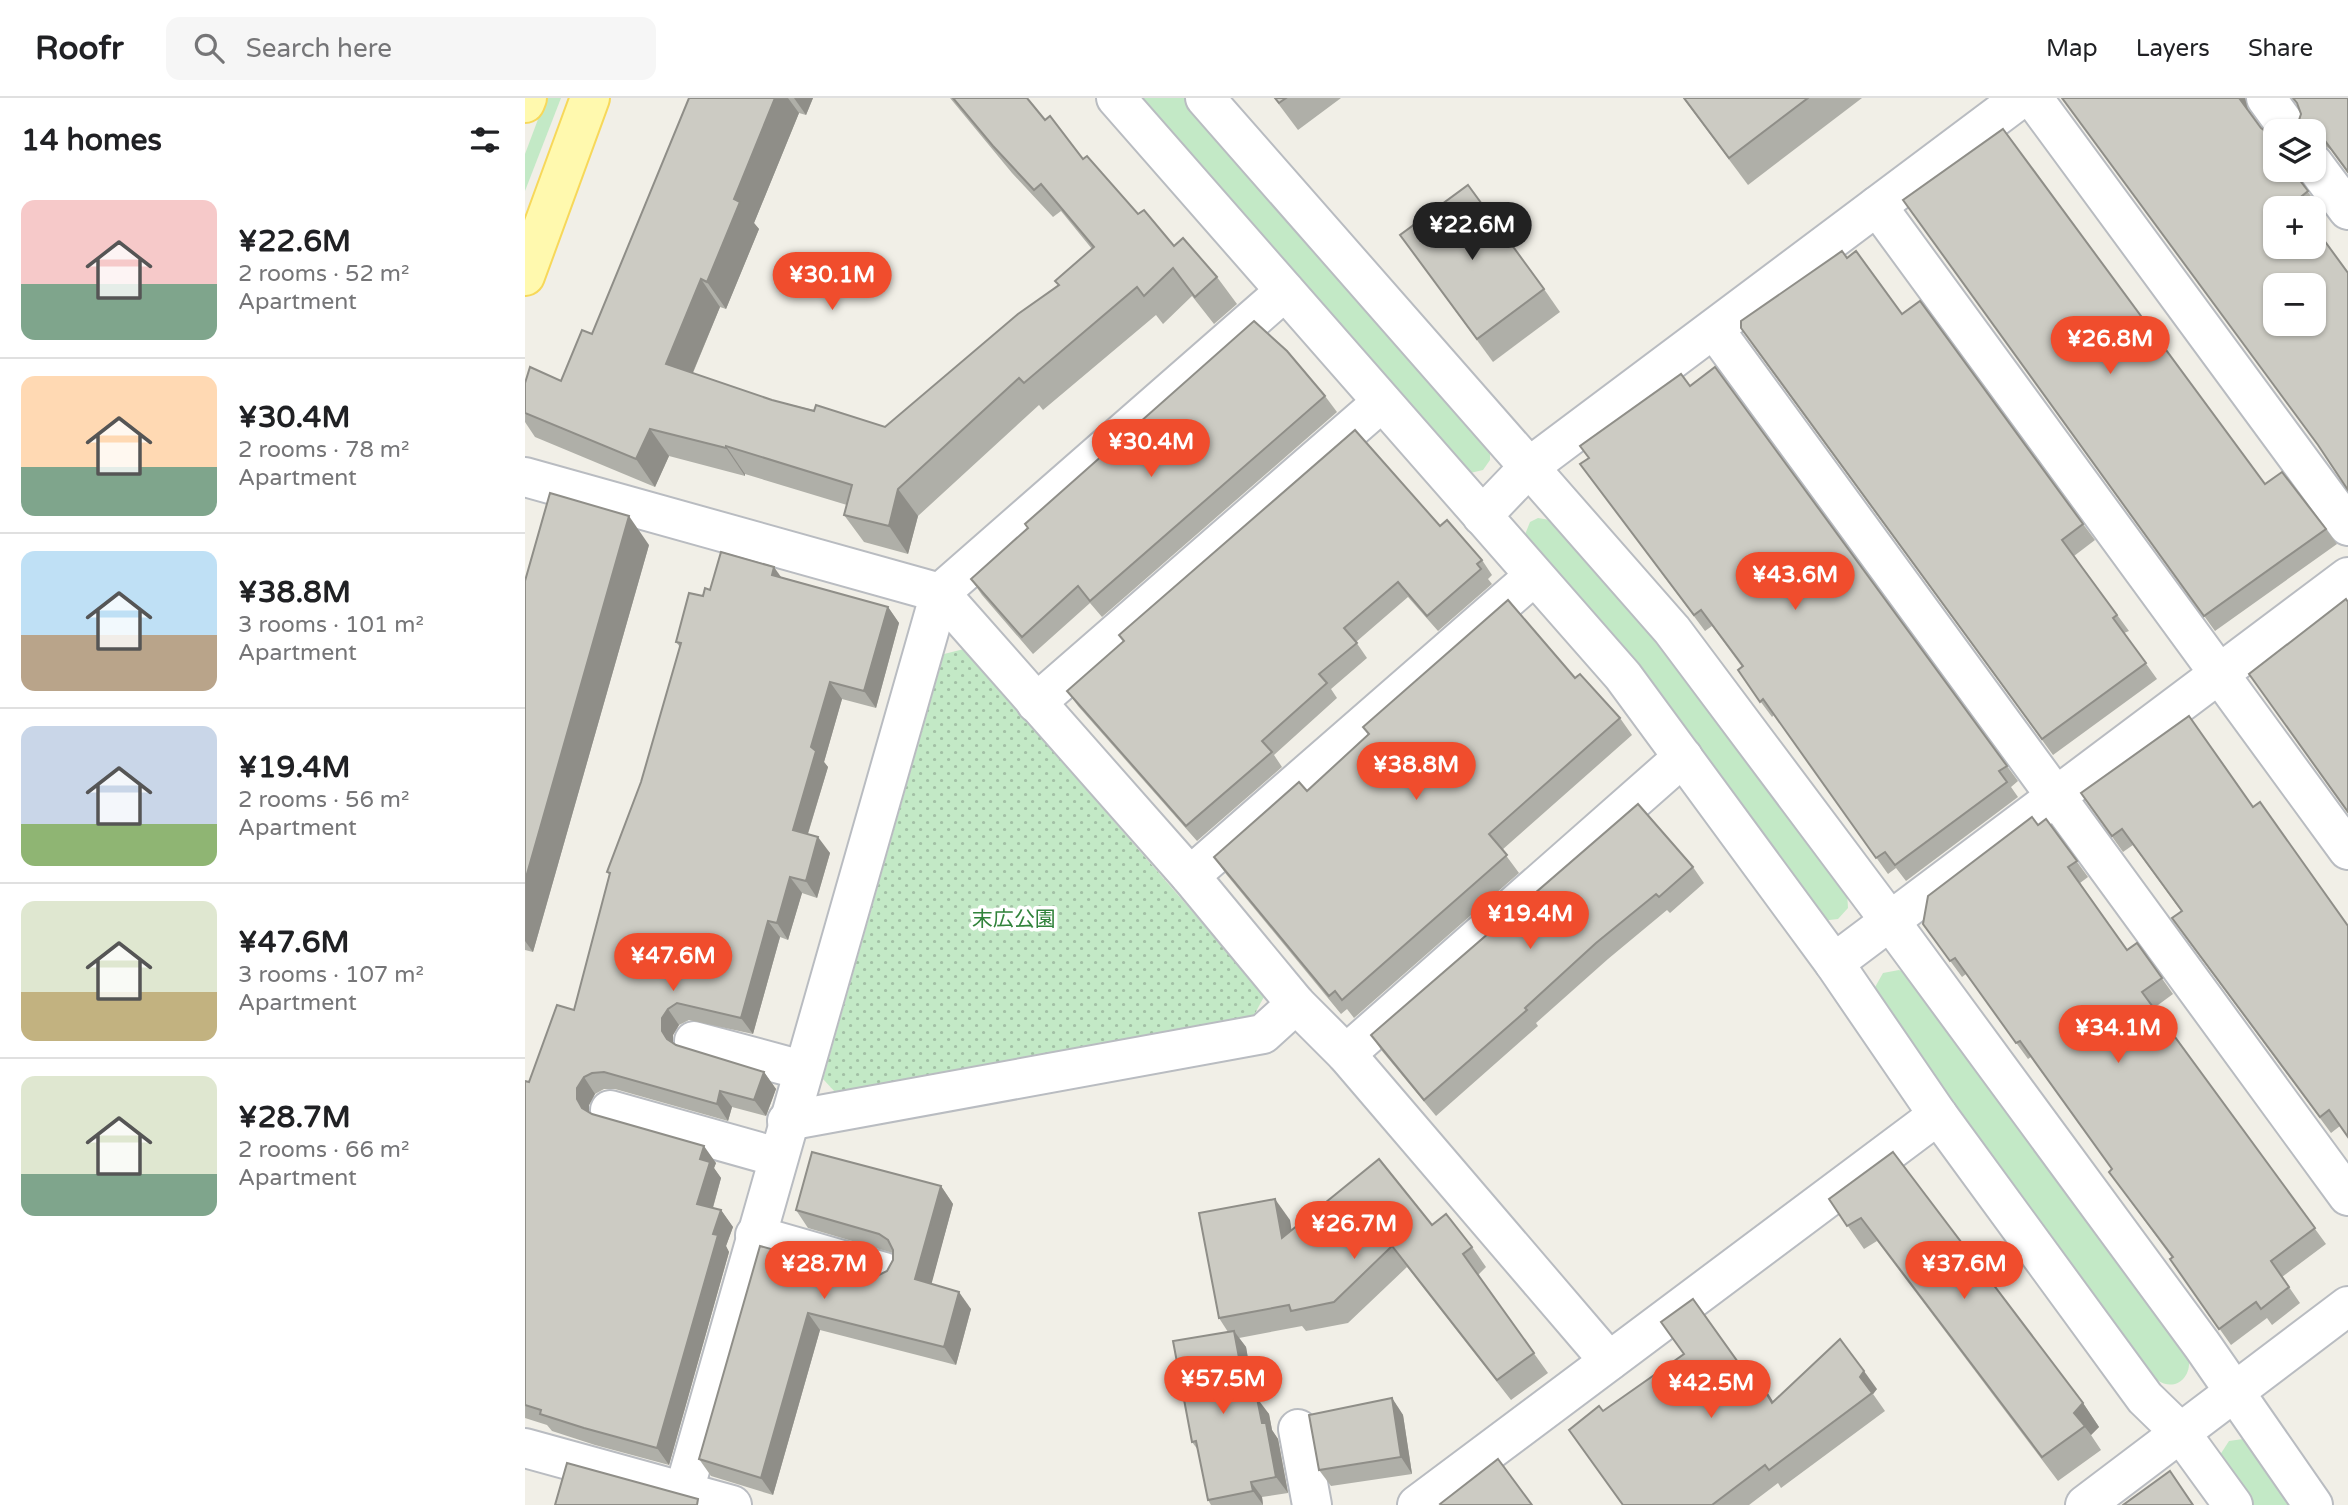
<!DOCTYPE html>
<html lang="en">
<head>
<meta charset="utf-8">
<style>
	:root { --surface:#fff; --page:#f6f6f6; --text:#202124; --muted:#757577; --line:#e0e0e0; --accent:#f04d2d }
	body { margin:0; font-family:"Varela Round","Noto Sans JP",sans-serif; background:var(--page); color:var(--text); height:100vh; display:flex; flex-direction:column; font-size:26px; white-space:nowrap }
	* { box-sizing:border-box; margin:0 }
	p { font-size:23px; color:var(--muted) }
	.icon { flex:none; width:38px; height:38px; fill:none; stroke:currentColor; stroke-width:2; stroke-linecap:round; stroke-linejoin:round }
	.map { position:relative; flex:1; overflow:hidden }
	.side { display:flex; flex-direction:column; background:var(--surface); width:525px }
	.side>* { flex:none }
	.controls { position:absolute; left:1738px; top:21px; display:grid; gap:14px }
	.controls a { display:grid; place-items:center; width:63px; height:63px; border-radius:14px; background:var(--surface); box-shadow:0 2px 5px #0004; font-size:35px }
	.price { position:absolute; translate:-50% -60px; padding:0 16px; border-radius:24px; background:var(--accent); color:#fff; font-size:23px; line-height:46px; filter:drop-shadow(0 2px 4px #0008) }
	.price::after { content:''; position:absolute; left:50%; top:42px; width:21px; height:16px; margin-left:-10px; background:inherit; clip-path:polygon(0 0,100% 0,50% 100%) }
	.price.on { background:#222; color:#fff }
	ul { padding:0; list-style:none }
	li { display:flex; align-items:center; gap:21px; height:175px; padding:0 21px }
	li+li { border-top:2px solid var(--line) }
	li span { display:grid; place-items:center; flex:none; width:196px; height:140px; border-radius:14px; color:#555 }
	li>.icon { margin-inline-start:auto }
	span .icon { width:84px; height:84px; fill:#fffc; stroke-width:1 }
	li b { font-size:30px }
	h2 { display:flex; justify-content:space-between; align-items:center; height:84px; padding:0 21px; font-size:30px }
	header { display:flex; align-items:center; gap:42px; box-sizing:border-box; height:98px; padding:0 35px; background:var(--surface); border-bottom:2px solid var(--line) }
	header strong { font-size:33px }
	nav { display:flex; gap:38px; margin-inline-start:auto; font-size:24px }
	.search { width:490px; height:63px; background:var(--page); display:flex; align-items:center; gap:18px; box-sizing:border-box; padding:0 24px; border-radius:14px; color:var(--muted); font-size:26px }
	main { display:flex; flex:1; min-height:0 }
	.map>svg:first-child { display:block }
</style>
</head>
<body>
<header>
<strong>Roofr</strong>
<div class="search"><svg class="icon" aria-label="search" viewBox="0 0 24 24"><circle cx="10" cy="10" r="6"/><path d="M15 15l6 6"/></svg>Search here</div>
<nav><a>Map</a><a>Layers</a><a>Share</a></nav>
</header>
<main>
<section class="side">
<h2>14 homes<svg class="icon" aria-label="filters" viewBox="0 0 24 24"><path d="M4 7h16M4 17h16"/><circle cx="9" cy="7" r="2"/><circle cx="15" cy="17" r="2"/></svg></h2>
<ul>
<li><span style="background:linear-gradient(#f6c9c9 60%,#7fa58c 0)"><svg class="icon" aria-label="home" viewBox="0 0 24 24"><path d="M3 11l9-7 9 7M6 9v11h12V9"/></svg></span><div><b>¥22.6M</b><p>2 rooms · 52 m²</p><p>Apartment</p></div></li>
<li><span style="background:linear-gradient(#ffd9b3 65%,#7fa58c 0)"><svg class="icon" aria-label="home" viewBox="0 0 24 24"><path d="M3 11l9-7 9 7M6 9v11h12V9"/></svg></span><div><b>¥30.4M</b><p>2 rooms · 78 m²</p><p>Apartment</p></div></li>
<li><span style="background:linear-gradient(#bfe0f5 60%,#b9a48a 0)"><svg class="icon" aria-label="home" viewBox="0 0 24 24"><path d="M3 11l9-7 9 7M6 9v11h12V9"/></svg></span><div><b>¥38.8M</b><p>3 rooms · 101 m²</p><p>Apartment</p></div></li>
<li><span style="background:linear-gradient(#c9d6e8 70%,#8fb573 0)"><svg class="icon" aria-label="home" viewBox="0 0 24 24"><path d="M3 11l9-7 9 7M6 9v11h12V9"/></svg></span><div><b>¥19.4M</b><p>2 rooms · 56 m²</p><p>Apartment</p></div></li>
<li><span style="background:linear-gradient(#dfe7d0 65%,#c2b280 0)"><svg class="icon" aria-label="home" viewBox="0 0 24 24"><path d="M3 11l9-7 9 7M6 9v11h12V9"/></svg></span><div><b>¥47.6M</b><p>3 rooms · 107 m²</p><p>Apartment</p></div></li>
<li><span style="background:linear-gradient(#dfe7d0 70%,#7fa58c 0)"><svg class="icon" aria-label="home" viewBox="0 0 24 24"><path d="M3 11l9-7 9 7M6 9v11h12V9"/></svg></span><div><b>¥28.7M</b><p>2 rooms · 66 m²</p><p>Apartment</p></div></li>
</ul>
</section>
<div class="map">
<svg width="1823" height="1407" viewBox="0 0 1823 1407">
	<defs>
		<pattern id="park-dots" width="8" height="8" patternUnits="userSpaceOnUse" patternTransform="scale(1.75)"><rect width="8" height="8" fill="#c3e9c6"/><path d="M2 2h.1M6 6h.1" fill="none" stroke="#a2c0a5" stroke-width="1.8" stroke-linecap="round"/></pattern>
	</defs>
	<rect width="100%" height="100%" fill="#f1efe7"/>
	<g fill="#c3e9c6">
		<polygon points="21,0 36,0 0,93 0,56"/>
		<polygon points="609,0 660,0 965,348 965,362 958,372 941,376"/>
		<polygon points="1013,420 1031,423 1139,547 1322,795 1323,810 1313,821 1296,823 999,439 1005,424"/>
		<path d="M1374,872L1382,876L1664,1261C1666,1281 1649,1294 1632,1282L1349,899V891L1358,875Z"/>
		<polygon points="1718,1341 1724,1343 1771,1407 1724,1407 1693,1360 1704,1343"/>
	</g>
	<polygon fill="url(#park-dots)" points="439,551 740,897 728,919 311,995 298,981 419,556"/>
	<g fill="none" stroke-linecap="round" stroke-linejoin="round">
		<defs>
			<g id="minor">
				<polyline points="591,0 1098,578 1309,865 1413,1017 1620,1300 1655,1334 1708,1407"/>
				<polyline points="680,0 1147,532 1365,823 1677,1247 1788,1407"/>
				<polyline points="1508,0 1823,428"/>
				<polyline points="1741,0 1765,33"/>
				<polyline points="1788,65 1823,112"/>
				<polyline points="1352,108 1823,752"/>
				<polyline points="1189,231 1823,1098"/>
				<polyline points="0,379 415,495 665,778 771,906 821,956 1084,1263"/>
				<polyline points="957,418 1004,369 1496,0"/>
				<polyline points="511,605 857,304"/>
				<polyline points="665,778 1009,478"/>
				<polyline points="1309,865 1823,479"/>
				<polyline points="169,943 277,972"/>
				<polyline points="821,956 1158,659"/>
				<polyline points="85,1012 252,1059"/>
				<polyline points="262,1023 738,936 771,906"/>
				<polyline points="230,1137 359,1174"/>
				<polyline points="773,1331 787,1407"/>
				<polyline points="0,1350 207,1407"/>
				<polyline points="159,1393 415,495 760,193"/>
				<polyline points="892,1407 1413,1017"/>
				<polyline points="1560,1407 1823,1208"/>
			</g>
			<g id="major">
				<polyline points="0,5 2,0"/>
				<polyline points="0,178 65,0"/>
			</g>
		</defs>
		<use href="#minor" stroke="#b9bcc1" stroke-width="42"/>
		<use href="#major" stroke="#f7d85a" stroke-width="42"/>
		<use href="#minor" stroke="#fff" stroke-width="38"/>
		<use href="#major" stroke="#fff9ae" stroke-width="38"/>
	</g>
	<g fill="#afafa8">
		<polygon points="164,0 288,0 281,17 274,15 229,125 234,131 201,211 195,209 168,275 247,302 360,329 533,187 567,151 536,113 528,119 487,75 425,0 502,0 520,22 613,116 649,148 692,179 712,206 689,226 667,198 638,226 631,217 518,312 514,307 393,418 383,456 339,444 319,417 322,407 220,376 220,378 144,358 130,389 10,339 0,324 0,285 36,283 67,236"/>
		<polygon points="749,0 816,0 773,32"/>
		<polygon points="1158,0 1337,0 1223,87"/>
		<polygon points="1823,0 1823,75 1806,52 1796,45 1788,44 1788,33 1776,33 1772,28 1776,16 1772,6"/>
		<polygon points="1719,2 1723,11 1794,109 1788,113 1788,110 1750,110"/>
		<polygon points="1378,102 1740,386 1801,431 1812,446 1690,533"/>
		<polygon points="875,137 1019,191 1035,214 968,264"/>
		<polygon points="1322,159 1377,216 1558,426 1570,442 1549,458 1604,533 1599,535 1632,581 1528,657 1227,246"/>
		<polygon points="1165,288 1482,668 1493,683 1486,689 1493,699 1381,783 1371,770 1363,776 1249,617 1247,619 1224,588 1217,569 1187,528 1180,533 1055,366"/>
		<polygon points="800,298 812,314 577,519 565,505 508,556 457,497 446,481"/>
		<polygon points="915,428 957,462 967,477 963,481 967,486 913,533 883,499 831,544 842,560 806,591 812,600 749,657 757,669 672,743 553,608 542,593 599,543 594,537"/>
		<polygon points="124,447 8,854 0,852 0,483"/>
		<polygon points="256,479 363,509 374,525 351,610 317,601 299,664 303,669 283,736 305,755 292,800 277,795 263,842 255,839 228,936 164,922 154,927 148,937 148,945 151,947 239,974 251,991 241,1018 207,1009 203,1023 90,991 79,991 70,996 64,1007 64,1014 67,1016 191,1065 189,1070 196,1080 188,1110 196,1112 208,1129 201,1148 204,1154 144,1367 70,1347 27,1333 22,1327 0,1320 0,983 4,984 49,912 85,777 82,774 116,684 155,549 151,544 178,498 185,492"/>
		<polygon points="1050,580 1095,620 1107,637 977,752 994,775 829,920 822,911 816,916 701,776 689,759 782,693 843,636 838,629"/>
		<polygon points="1556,695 1728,709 1815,1028 1806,1035 1658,836 1656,813 1608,747 1598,754"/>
		<polygon points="1521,721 1563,779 1555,785 1602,852 1612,845 1648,896 1629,910 1801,1146 1757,1179 1775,1205 1747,1227 1742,1220 1706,1247 1645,1161 1647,1160 1584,1074 1587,1071 1506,959 1503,961 1441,876 1437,879 1398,826"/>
		<polygon points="1168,769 1179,785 1145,815 1142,812 1083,861 1011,925 1013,928 911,1018 857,953 846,937"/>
		<polygon points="1368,1054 1558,1305 1574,1329 1566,1337 1576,1352 1533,1383 1352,1143 1339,1151 1304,1101"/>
		<polygon points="416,1088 428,1106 406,1186 446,1211 431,1267 295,1232 248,1397 186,1378 174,1361 235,1148 342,1178 352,1178 362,1173 368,1162 368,1155 283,1130 271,1112"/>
		<polygon points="765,1122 766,1132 947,1149 961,1169 953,1177 1023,1275 986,1302 882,1169 823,1225 781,1233 777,1228 714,1240 721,1249 730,1301 744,1316 747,1332 753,1341 763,1395 737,1399 738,1407 686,1407 683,1402 673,1352 667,1344 703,1234 694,1220"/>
		<polygon points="1159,1256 1218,1271 1226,1269 1248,1304 1352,1291 1348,1296 1360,1313 1256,1390 1253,1385 1224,1407 1098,1407 1078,1313"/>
		<polygon points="867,1300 878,1317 887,1376 806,1388 794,1372"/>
	</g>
	<g fill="#8f8e88">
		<polygon points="250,0 263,0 274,15 229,125 234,131 201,211 182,184 209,101"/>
		<polygon points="269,0 288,0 281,17"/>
		<polygon points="1714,0 1720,0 1723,12"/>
		<polygon points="176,181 195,209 160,293 141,266"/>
		<polygon points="125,331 144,358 130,389 111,361"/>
		<polygon points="201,348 220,376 220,378 201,350"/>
		<polygon points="373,391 393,418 383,456 364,428"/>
		<polygon points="104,418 124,447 8,854 0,843 0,783"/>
		<polygon points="249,469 261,486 247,477"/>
		<polygon points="363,509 374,525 351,610 339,593"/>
		<polygon points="305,584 317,601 299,664 303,669 279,748 268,732 286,649"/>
		<polygon points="293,739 305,755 292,800 281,783"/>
		<polygon points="265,779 277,795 263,842 252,825"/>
		<polygon points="243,823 255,839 228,936 216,920"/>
		<polygon points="143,911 154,927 148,937 148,949 137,933 137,920"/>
		<polygon points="239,974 251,991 241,1018 229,1002"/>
		<polygon points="59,979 70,996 64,1007 64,1018 57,1010 52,1001 52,990"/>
		<polygon points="195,993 207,1009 203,1023 192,1006"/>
		<polygon points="179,1048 191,1065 189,1070 196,1080 184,1123 172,1106 175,1061"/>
		<polygon points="416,1088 428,1106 403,1199 390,1181"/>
		<polygon points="750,1101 765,1122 771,1161 757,1140"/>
		<polygon points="196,1112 208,1129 201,1148 204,1154 144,1367 132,1350 188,1136"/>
		<polygon points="434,1194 446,1211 431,1267 419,1249"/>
		<polygon points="283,1215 295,1232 248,1397 236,1380"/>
		<polygon points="709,1233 721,1249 733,1318 722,1302"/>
		<polygon points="1226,1269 1238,1287 1260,1323 1247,1305"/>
		<polygon points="1339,1273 1352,1291 1348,1296 1335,1279"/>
		<polygon points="732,1300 744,1316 747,1332 753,1341 763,1395 751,1379 737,1325"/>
		<polygon points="867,1300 878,1317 887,1376 876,1359"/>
		<polygon points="1558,1305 1574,1329 1566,1337 1549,1315"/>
		<polygon points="726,1384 737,1399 738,1407 728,1393"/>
	</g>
	<g fill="#cccbc3" stroke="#8f8e88" stroke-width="2" fill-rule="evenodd">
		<polygon points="164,0 250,0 209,101 215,104 182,184 176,181 141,266 247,302 289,313 291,307 360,329 493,216 534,187 530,183 569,149 516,86 509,92 468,48 428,0 502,0 520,22 525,18 558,61 562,58 613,116 619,112 649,148 658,140 692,179 670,199 648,170 619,198 612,189 499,285 494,280 373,391 364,428 319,417 327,387 201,348 201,350 125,331 111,361 0,315 0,285 5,269 36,283 57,232 67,236"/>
		<polygon points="750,0 761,0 754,5"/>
		<polygon points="1159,0 1283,0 1204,60"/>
		<path d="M1537,0H1714L1736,30L1746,37L1750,38V72H1767L1783,93L1771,103L1776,110H1750V149H1788V127L1823,175V392L1793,347ZM1750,187H1788V226H1750Z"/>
		<polygon points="1768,0 1823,0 1823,74 1795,36 1785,29 1772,28 1776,16 1772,5"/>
		<polygon points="1478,31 1740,386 1757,374 1801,431 1679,518 1378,102"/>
		<polygon points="943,87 1019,191 952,241 875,137"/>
		<polygon points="1317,153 1322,160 1331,153 1377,216 1395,203 1558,426 1537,442 1592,517 1588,520 1621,565 1517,641 1216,230 1216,223"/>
		<polygon points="729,223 762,253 800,298 565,503 553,488 497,539 446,481 503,430 500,426"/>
		<polygon points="1190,269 1482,668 1474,673 1482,684 1370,767 1360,754 1351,760 1238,601 1235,604 1213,572 1218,568 1176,512 1169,517 1055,366 1064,360 1055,348 1156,276 1165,288"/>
		<polygon points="830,332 915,428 922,422 957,462 952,466 956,471 902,518 873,484 819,530 832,545 794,576 802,585 737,643 747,654 661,728 542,593 599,543 594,537"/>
		<polygon points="25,395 104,418 0,783 0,483"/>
		<polygon points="196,454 249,469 247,477 363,509 339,593 305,584 286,649 291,653 268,732 293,739 281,783 265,779 252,825 243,823 216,920 152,905 143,911 137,920 137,933 142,941 151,947 239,974 229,1002 195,993 192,1006 79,974 67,975 59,979 52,990 52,1001 57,1010 67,1016 179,1048 175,1061 185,1064 172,1106 196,1112 188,1136 193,1137 132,1350 59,1330 15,1316 16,1312 0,1307 0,983 4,984 32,907 49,912 85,775 82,774 116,684 156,545 151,544 164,495 178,498 180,490 185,492"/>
		<polygon points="1821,501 1823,504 1823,714 1724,576"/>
		<polygon points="983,502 1050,580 1055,576 1095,620 964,736 982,757 817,902 810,893 804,898 689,759 774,684 782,693 844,636 838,629"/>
		<polygon points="1664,618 1728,709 1735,704 1823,828 1823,1039 1804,1012 1795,1019 1647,820 1657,813 1597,731 1587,738 1556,695"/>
		<polygon points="1113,706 1168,769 1134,799 1131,796 1071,845 1000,910 1002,912 899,1002 846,937"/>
		<polygon points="1507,719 1513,727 1521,721 1552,763 1543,769 1602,852 1612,845 1637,880 1617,894 1790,1130 1746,1163 1764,1189 1736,1211 1731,1204 1694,1231 1645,1161 1648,1159 1584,1074 1587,1071 1495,943 1491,945 1430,860 1425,863 1398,826 1403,798"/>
		<polygon points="287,1054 416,1088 390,1181 434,1194 419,1249 283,1215 236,1380 174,1361 235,1148 342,1178 352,1178 362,1173 368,1162 368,1152 363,1142 354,1136 271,1112"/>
		<polygon points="1368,1054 1558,1305 1549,1315 1560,1328 1517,1359 1336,1120 1322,1128 1304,1101"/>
		<polygon points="854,1061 907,1127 921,1116 947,1149 938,1156 1009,1255 972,1282 867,1148 809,1204 766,1213 764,1207 694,1220 674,1115 750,1101 757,1140"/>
		<polygon points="1168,1201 1218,1271 1226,1269 1247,1305 1315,1241 1339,1273 1335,1279 1347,1295 1244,1372 1240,1367 1187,1407 1098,1407 1044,1332 1074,1308 1078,1313 1159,1256 1136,1224"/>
		<polygon points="709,1233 722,1302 732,1300 737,1325 741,1325 751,1379 726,1384 728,1393 683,1402 671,1343 667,1344 648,1243"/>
		<polygon points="867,1300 876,1359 794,1372 784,1317"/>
		<polygon points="973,1361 1007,1407 916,1407 915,1406"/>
		<polygon points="42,1365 173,1401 172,1407 30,1407"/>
		<polygon points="1645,1373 1668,1407 1598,1407"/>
	</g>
	<g text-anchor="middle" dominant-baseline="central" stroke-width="7" stroke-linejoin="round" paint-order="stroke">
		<g font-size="21" fill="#31833b" stroke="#fff">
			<text x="489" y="821">末広公園</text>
		</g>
	</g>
</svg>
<div class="controls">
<a><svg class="icon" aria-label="layers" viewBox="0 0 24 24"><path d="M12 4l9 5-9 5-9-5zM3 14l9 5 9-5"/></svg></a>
<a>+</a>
<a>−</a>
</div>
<b class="price on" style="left:947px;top:164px">¥22.6M</b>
<b class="price" style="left:307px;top:214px">¥30.1M</b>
<b class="price" style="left:1585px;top:278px">¥26.8M</b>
<b class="price" style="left:626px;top:381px">¥30.4M</b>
<b class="price" style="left:1270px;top:514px">¥43.6M</b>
<b class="price" style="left:891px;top:704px">¥38.8M</b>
<b class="price" style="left:1005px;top:853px">¥19.4M</b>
<b class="price" style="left:148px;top:895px">¥47.6M</b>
<b class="price" style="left:1593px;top:967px">¥34.1M</b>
<b class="price" style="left:829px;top:1163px">¥26.7M</b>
<b class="price" style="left:299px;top:1203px">¥28.7M</b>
<b class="price" style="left:1439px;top:1203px">¥37.6M</b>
<b class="price" style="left:698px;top:1318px">¥57.5M</b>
<b class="price" style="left:1186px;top:1322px">¥42.5M</b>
</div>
</main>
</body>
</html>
